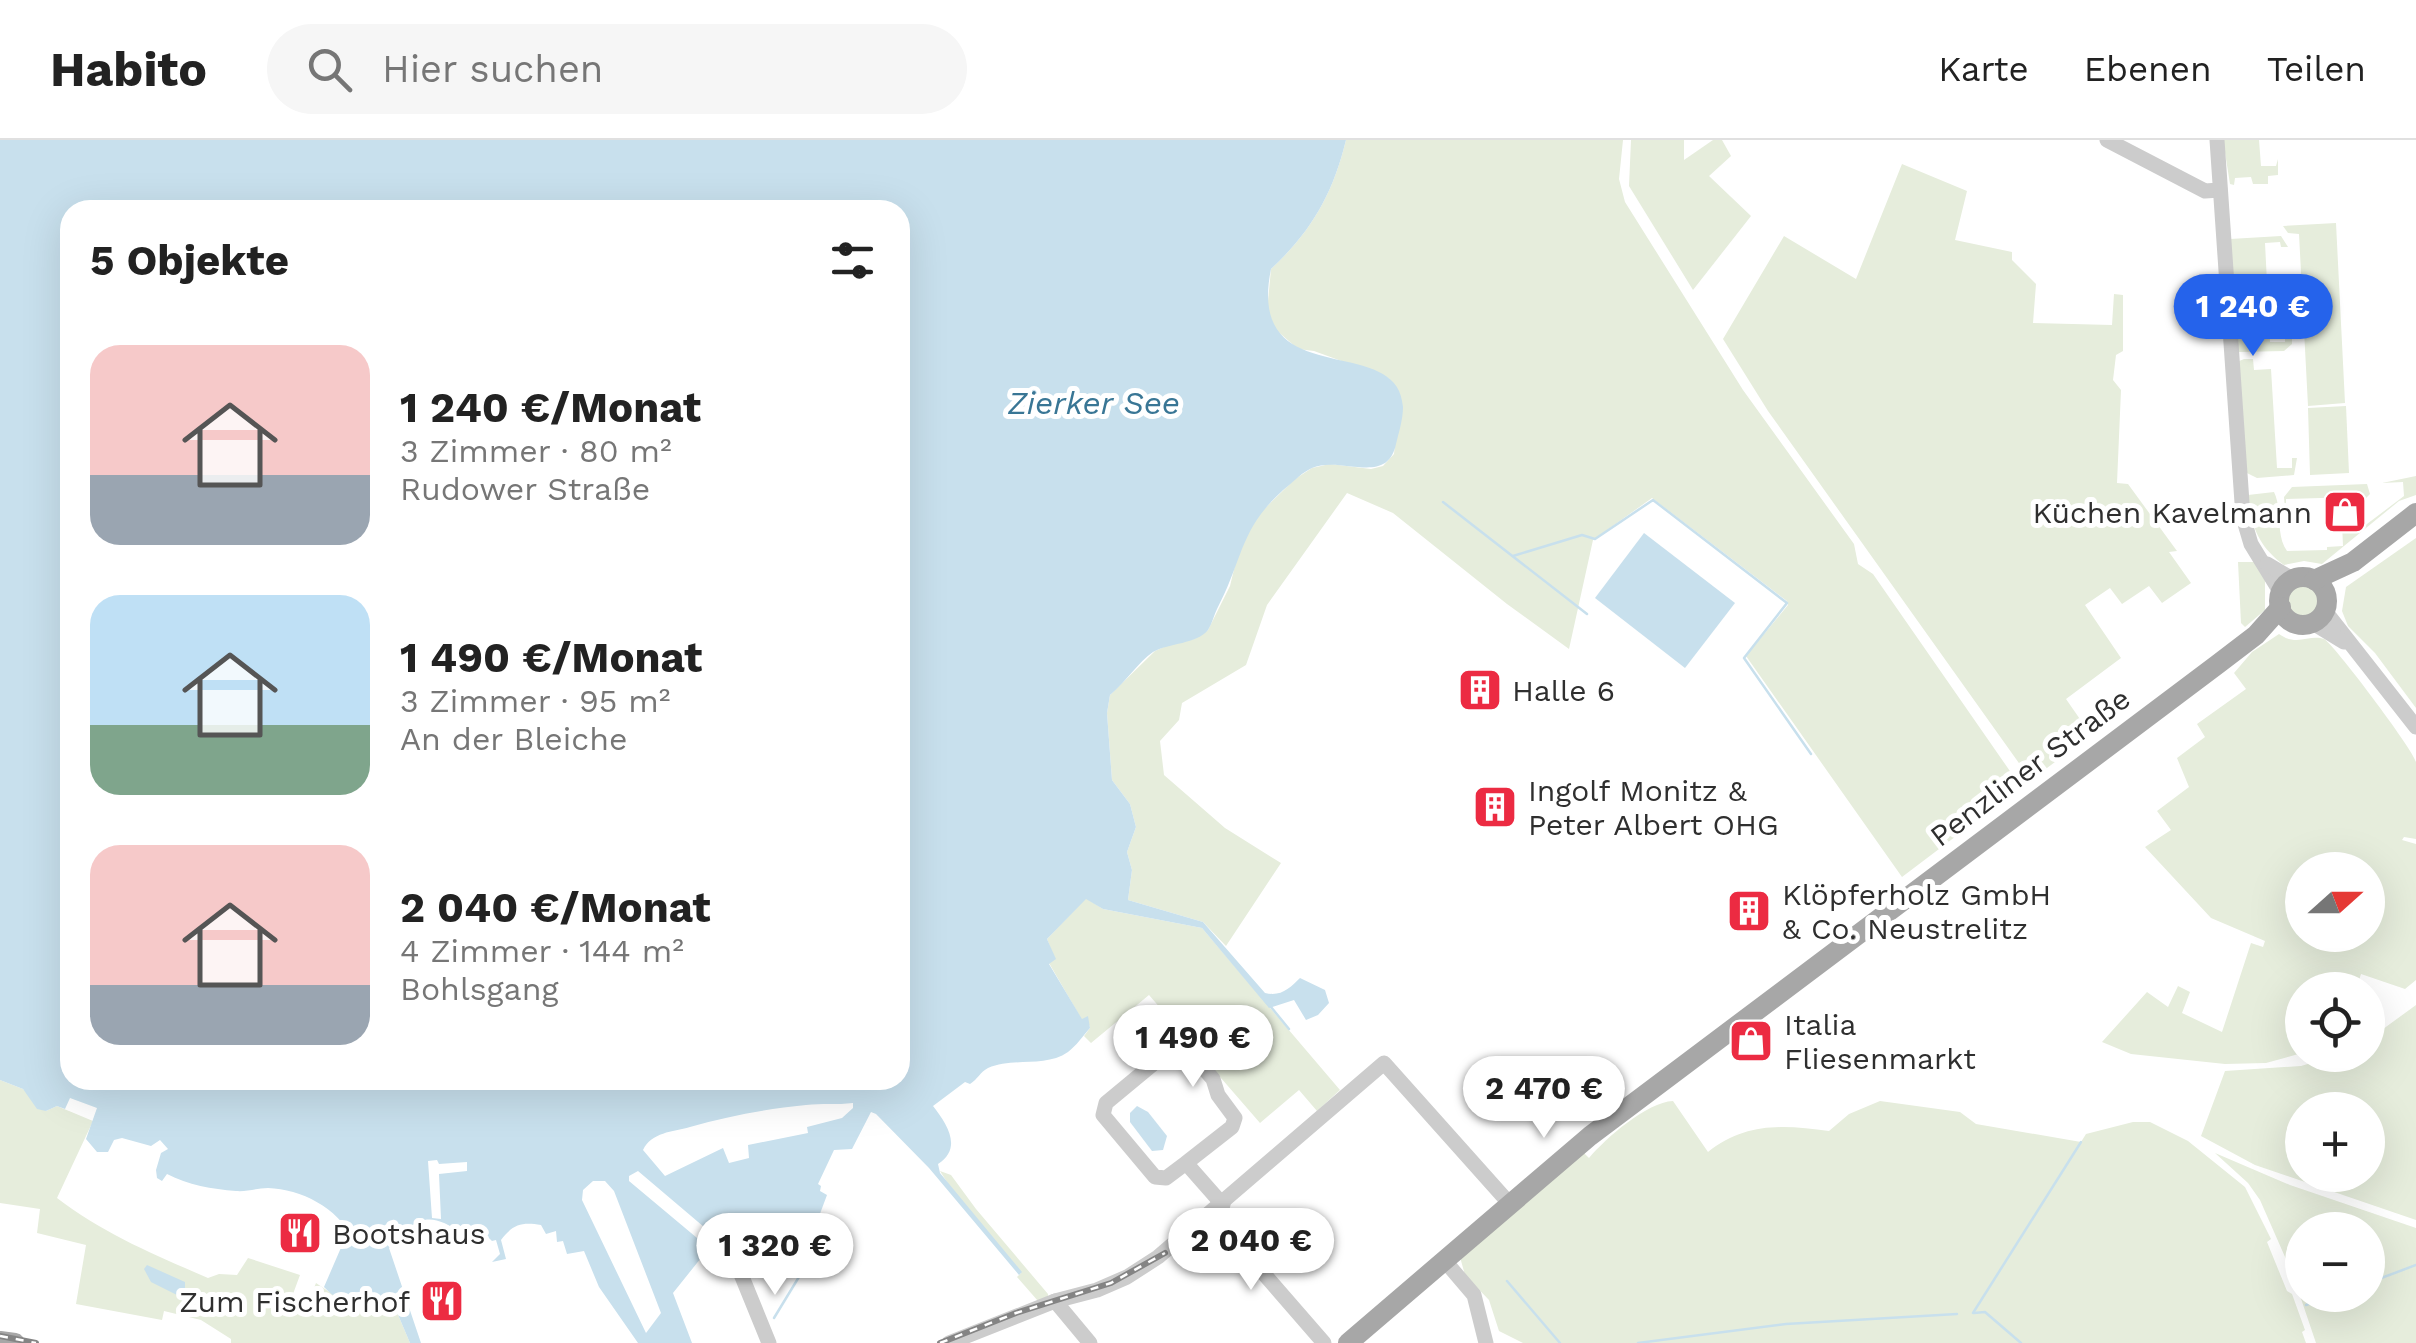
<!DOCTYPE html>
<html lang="de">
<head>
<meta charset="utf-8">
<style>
	:root { --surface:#fff; --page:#f6f6f6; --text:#222; --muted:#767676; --line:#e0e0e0; --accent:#2563eb }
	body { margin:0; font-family:"Work Sans",sans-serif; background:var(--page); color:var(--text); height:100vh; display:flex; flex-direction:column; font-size:38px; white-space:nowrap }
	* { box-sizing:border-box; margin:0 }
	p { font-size:32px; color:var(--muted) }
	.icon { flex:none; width:55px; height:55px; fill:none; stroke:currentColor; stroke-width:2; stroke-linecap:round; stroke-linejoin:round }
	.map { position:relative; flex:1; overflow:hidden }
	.sheet { position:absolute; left:60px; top:60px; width:850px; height:890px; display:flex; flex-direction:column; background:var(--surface); border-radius:30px; box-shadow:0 10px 40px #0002 }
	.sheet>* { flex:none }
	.needle { width:65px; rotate:69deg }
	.controls { position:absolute; left:2285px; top:712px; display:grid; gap:20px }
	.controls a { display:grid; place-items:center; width:100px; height:100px; border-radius:50%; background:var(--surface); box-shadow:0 10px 40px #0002; font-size:50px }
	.price { position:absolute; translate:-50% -85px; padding:0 22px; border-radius:35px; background:#fff; color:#222; font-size:32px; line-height:65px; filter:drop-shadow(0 2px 5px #0008) }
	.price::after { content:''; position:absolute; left:50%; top:60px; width:30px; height:22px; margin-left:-15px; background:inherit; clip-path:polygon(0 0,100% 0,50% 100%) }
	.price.selected { background:var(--accent); color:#fff }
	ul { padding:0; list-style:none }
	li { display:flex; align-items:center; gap:30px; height:250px; padding:0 30px }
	li span { display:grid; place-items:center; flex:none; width:280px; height:200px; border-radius:30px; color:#555 }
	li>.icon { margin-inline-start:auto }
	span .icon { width:120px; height:120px; fill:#fffc; stroke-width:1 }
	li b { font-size:42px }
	h2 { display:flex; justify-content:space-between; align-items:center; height:120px; padding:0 30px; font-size:42px }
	header { display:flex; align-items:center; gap:60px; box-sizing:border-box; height:140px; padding:0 50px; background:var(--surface); border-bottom:2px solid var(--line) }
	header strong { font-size:48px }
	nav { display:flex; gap:55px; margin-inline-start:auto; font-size:35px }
	.search { width:700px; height:90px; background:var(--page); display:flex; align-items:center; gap:25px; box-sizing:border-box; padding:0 35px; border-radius:55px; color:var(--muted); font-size:38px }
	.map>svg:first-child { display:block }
</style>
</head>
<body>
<header>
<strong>Habito</strong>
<div class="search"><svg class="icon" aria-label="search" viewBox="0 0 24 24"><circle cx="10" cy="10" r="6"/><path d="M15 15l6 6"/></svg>Hier suchen</div>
<nav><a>Karte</a><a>Ebenen</a><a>Teilen</a></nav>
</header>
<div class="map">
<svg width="2416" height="1203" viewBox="0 0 2416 1203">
	<rect width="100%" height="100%" fill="#fff"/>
	<g fill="#e6eddc" fill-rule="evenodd">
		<path d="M1346,0H1623L1619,39L1625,62L1743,250L1854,404L1858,424L1873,434L2021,647L1902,737L1746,516L1788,465L1787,461L1652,358L1593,400L1569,509L1507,464L1393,373L1347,353L1267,465L1246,525L1182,563L1179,580L1160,601L1164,635L1225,688L1281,723L1226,806L1203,782L1128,760L1132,730L1127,712L1136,687L1130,664L1112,640L1107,573L1110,555L1155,511L1173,503L1194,499L1208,490L1230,446L1238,413L1256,377L1295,339L1312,328L1330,324L1371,329L1383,326L1394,314L1400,255L1388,238L1314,211L1298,209L1275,189L1267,172L1271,129C1311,92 1333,54 1346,0Z"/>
		<polygon points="1631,0 1684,0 1684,20 1713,0 1722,0 1731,16 1709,36 1751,76 1693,150 1629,46"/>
		<polygon points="2223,0 2259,0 2261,26 2276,26 2278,19 2278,35 2268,36 2268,44 2253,44 2251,37 2235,38 2234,45 2230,44"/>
		<polygon points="1902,24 1967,51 1955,100 2012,112 2012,120 2036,144 2033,183 2112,185 2114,154 2123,155 2123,211 2116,215 2113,240 2121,250 2117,343 2128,344 2177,411 2169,412 2191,443 2162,463 2149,446 2122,464 2110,448 2085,465 2121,518 2066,559 2091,595 2031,640 1768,271 1723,199 1784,96 1856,139"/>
		<polygon points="2336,83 2345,263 2308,266 2299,94 2288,93 2283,86"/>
		<polygon points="2281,96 2288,107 2281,107 2280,102 2265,103 2270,202 2285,202 2285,192 2292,191 2292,204 2284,211 2239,212 2237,210 2230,99"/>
		<polygon points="2244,219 2253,219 2254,230 2271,229 2277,328 2292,328 2292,318 2297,318 2294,335 2257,338 2247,333 2237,222"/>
		<polygon points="2346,266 2349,333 2310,335 2308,268"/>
		<path d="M2416,336V355L2399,361L2322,424L2304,421L2284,425C2258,406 2251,386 2248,355L2274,352C2283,371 2275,394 2287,411L2327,410V407L2343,406L2342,383L2362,382L2363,387L2404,356L2403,342L2382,343Z"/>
		<polygon points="2367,344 2370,354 2363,361 2364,376 2357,377 2356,357 2286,359 2286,383 2284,357 2292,347"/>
		<polygon points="2416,398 2416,568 2375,513 2348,486 2342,471 2346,447"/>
		<polygon points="2238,422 2256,422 2265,435 2265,470 2245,487 2241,483"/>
		<circle cx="2303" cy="461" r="15"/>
		<path d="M2279,494C2297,507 2309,494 2324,499C2332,502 2413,609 2416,622C2416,645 2416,675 2416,699L2404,697L2402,700L2416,704V840L2405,849L2361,834L2356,850H2302V913L2266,923L2225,924L2131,914L2102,902L2147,852L2168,867L2178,846L2190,852L2182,873L2222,892L2251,803L2263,807L2265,801L2211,778L2145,707L2171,690L2157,671L2189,647L2177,618L2205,597L2197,584L2246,549L2234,533L2252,512ZM2302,730H2368V795H2302Z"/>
		<polygon points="1086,758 1103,769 1202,788 1340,950 1317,971 1299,950 1260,983 1149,855 1091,903 1084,896 1090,888 1087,877 1082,880 1049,823 1055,819 1047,799"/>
		<path d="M2416,865V1080L2255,1025L2201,996L2225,931L2301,926L2338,915H2368V900ZM2302,970H2368V1035H2302Z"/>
		<path d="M0,940L23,949L46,971L57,966L93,981L57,1058C104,1094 155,1115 208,1138L219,1134L237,1135L248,1118L300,1135L293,1154L309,1160L316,1143L349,1165L396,1170L410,1203H231V1199L201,1180L164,1171L162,1180L76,1164L86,1105L37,1093L40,1069L0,1063Z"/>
		<path d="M1673,961L1708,1012C1746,982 1784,985 1829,991L1849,974L1880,961L1960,972L1976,984L2081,1002L2086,994L2133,982H2150L2188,1001L2245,1047L2271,1099L2267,1102L2287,1151L2292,1154L2305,1190L2302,1192L2306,1203H1523L1499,1191L1489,1160L1465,1135L1460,1117L1583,1012L1589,1018C1606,998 1647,962 1673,961Z"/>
		<path d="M2215,1013L2290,1045L2416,1088V1203H2316L2293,1135L2260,1060L2248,1043ZM2368,1090V1155H2302V1090Z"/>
		<polygon points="940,1031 951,1035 976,1069 1048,1154 1048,1158 1038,1161 1017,1137 1021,1133 957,1058"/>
	</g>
	<g fill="#c8e0ed" fill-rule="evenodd">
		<path d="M0,0H1346C1333,54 1311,92 1271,129C1245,256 1399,190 1403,267C1403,279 1399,292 1396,304C1387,347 1341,315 1312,328C1303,332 1295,340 1288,346C1239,387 1244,418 1217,469C1214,475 1212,484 1208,490C1197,504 1169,503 1153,512C1139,521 1126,542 1110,555L1107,573L1112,640L1130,664L1136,687L1127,712L1132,730L1128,760L1203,782L1265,853C1281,857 1290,848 1300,838L1325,850L1329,863L1318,875L1306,880L1294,860L1269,868L1202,788L1103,769L1086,759L1047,799L1056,819L1049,824L1082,879L1088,876L1090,888C1083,896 1076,906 1068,912C1045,928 1013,917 988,928C980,932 978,939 970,944L965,942L933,966C947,984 963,1008 938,1024L940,1033L1022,1132L1019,1135L929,1028L876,974L871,972L852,1009L834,1010L818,1044L821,1046L820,1051L827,1055L815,1087L785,1082L727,1099L721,1093L717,1098L638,1031L629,1036V1041L709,1108L673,1153L692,1203H638L599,1147L584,1111L567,1114L563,1101L557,1102L556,1091L546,1094L541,1085C522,1082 513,1084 501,1100L506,1119L492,1122L500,1114L496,1100L492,1101C482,1091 476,1090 464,1095C429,1070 417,1076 389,1108L421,1203H410L396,1170C368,1167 344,1169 324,1147L343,1103L349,1105L352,1098C338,1068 301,1049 268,1048C257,1048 247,1052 236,1051C212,1049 188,1045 167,1034L162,1041L157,1038L156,1030L161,1013L168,1009L160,1000L151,1006L122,998L114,1000L108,1012H97L86,999L97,968L70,958L65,969L57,966L46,971L37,969L23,949L0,940ZM70,70H900V940H70ZM853,963V968L842,978L807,987L808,993L748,1005L749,1018L729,1023L723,1008L665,1036L643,1010C652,992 672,992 690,987C728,976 765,969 806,965C821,963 837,965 853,963ZM593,1041H605L614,1051L661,1173L646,1193L582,1060L583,1050Z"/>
		<polygon points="1644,393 1735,463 1685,528 1595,458"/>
		<polygon points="1137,966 1148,972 1167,996 1163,1010 1152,1011 1130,982 1130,973"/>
		<polygon points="147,1125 185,1142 185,1159 151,1142 144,1129"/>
	</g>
	<polygon fill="#fff" points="437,1020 439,1024 467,1022 467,1031 439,1034 441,1079 432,1078 428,1021"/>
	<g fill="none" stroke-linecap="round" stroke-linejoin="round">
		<g stroke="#c8e0ed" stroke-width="2.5">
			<polyline points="1443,362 1587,474"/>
			<polyline points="1513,416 1582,395 1595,399 1653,360 1787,463 1744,518 1811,614"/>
			<polyline points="1271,867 1289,889"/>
			<polyline points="1507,1141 1560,1203"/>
			<polyline points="2368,1143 2416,1125"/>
			<polyline points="2306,1165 2333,1155"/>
			<polyline points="1973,1173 2081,1002"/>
			<polyline points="1974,1173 1985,1172 2021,1203"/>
			<polyline points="774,1178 805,1127 814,1087"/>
			<polyline points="1638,1203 1786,1184 1957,1174"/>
		</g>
		<g stroke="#ccc" stroke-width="15">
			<polyline points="2107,0 2205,51 2220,50"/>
			<polyline points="2217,0 2243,377 2251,404 2281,453"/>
			<polyline points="2267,424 2294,440"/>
			<polyline points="2325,471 2416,587"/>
			<polyline points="2313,483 2344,502"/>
			<polyline points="1186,1023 1232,987 1235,978 1218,955 1213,939 1186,908 1176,905 1106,963 1103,975 1155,1037 1166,1038 1186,1023 1223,1065"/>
			<polyline points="1212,1074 1324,1203"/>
			<polyline points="727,1111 736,1122 769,1203"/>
			<polyline points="1444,1120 1474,1155 1486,1203"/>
			<polyline points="1055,1161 1090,1203"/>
			<polyline points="949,1203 1055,1161 1097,1150 1127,1137 1158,1117 1384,923 1509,1063"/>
		</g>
		<g stroke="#a7a7a7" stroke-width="20">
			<circle cx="2303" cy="461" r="24"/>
			<polyline points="2314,440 2353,422 2416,373"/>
			<polyline points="0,1201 15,1203"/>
			<polyline points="1348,1203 1590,996 2218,524 2256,495 2281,467"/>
		</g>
		<defs>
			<g id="rail">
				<polyline points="0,1196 36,1203"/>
				<polyline points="940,1203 1016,1173 1111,1143 1165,1113"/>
			</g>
		</defs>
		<use href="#rail" stroke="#848484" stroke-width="6"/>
		<use href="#rail" stroke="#fff" stroke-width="2.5" stroke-dasharray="8" stroke-linecap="butt"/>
	</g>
	<defs>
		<symbol id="shop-square" viewBox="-11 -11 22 22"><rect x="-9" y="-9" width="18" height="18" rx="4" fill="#ec2b42" stroke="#fff"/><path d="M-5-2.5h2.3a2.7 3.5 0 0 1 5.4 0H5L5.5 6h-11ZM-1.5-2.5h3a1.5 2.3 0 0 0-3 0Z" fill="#fff"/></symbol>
		<symbol id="building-square" viewBox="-11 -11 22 22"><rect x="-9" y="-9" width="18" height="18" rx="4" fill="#ec2b42" stroke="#fff"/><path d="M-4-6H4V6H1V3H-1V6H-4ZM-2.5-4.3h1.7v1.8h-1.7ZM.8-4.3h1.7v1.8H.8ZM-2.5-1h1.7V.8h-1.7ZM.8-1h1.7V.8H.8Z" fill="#fff"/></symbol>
		<symbol id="restaurant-square" viewBox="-11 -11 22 22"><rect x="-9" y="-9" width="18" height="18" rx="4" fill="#ec2b42" stroke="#fff"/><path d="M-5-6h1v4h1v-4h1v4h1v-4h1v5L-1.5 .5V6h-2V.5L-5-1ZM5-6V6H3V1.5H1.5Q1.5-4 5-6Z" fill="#fff"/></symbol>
	</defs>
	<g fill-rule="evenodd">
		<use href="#shop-square" x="2320" y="347" width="50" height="50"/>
		<use href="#building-square" x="1455" y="525" width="50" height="50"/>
		<use href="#building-square" x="1470" y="642" width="50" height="50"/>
		<use href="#building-square" x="1724" y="746" width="50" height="50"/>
		<use href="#shop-square" x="1726" y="876" width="50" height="50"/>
		<use href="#restaurant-square" x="275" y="1068" width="50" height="50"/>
		<use href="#restaurant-square" x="417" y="1136" width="50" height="50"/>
	</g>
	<g text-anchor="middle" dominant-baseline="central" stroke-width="10" stroke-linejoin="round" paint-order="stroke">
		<g font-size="30" fill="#2f2f2f" stroke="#fff" text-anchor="start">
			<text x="2312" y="372" text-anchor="end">Küchen Kavelmann</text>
			<text x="1512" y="550">Halle 6</text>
			<text x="1528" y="650">Ingolf Monitz &amp;<tspan x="1528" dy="34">Peter Albert OHG</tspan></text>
			<text x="1782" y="754">Klöpferholz GmbH<tspan x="1782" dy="34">&amp; Co. Neustrelitz</tspan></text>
			<text x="1784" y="884">Italia<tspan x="1784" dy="34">Fliesenmarkt</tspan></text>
			<text x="332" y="1093">Bootshaus</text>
			<text x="410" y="1161" text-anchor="end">Zum Fischerhof</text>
		</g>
		<g font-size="30" fill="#2f2f2f" stroke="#fff">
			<text transform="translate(2030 627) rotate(-37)">Penzliner Straße</text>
		</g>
		<g font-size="32" font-style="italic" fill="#397695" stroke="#fff">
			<text x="1094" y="263">Zierker See</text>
		</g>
	</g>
</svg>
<div class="controls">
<a><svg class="needle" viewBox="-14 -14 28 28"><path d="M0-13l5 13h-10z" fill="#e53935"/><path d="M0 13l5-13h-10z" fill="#767676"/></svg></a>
<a><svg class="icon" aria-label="locate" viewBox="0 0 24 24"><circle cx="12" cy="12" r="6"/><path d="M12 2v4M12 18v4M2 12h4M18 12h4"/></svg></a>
<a>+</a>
<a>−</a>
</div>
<b class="price selected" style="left:2253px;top:219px">1 240 €</b>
<b class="price" style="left:1193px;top:950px">1 490 €</b>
<b class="price" style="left:1544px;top:1001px">2 470 €</b>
<b class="price" style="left:1251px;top:1153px">2 040 €</b>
<b class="price" style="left:775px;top:1158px">1 320 €</b>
<section class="sheet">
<h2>5 Objekte<svg class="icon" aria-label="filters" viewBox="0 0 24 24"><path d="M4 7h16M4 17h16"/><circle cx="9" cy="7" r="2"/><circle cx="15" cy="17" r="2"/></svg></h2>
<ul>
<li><span style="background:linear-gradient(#f6c9c9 65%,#9aa5b1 0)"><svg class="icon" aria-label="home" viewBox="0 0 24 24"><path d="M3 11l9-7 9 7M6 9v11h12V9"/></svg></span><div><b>1 240 €/Monat</b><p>3 Zimmer · 80 m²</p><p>Rudower Straße</p></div></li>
<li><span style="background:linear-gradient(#bfe0f5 65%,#7fa58c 0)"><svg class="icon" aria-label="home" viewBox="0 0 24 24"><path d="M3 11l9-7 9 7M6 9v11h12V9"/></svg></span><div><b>1 490 €/Monat</b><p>3 Zimmer · 95 m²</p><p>An der Bleiche</p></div></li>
<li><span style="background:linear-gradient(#f6c9c9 70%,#9aa5b1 0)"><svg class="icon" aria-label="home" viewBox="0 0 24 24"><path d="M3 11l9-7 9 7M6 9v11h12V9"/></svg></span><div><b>2 040 €/Monat</b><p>4 Zimmer · 144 m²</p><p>Bohlsgang</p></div></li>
</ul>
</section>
</div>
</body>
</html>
